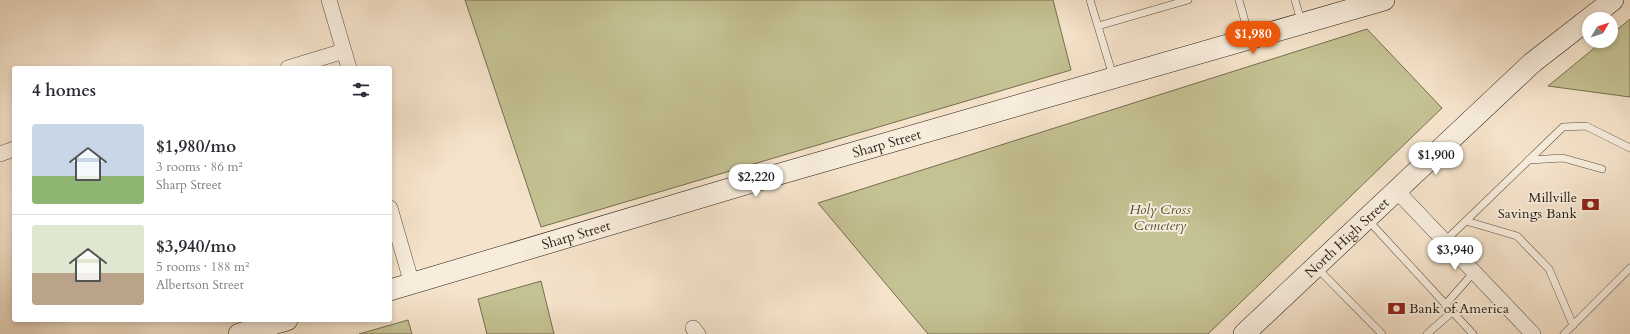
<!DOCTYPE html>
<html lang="en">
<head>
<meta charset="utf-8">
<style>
	:root { --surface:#fff; --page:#f7f7f7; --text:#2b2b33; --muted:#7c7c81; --line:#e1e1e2; --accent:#ea580c }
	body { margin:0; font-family:Cardo,serif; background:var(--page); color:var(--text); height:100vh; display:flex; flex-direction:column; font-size:15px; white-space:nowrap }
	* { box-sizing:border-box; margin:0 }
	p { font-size:13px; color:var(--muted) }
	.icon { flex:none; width:22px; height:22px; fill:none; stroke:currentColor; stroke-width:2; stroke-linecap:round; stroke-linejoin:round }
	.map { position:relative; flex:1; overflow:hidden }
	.drawer { position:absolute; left:12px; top:66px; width:380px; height:256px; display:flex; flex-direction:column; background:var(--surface); border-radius:4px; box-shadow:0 2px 6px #0003 }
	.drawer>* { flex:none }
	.needle { width:26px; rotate:51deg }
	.controls { position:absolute; left:1582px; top:12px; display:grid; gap:8px }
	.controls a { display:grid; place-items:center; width:36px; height:36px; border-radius:50%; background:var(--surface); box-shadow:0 2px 6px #0003; font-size:20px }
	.price { position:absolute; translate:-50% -34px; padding:0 9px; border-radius:14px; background:#fff; color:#222; font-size:13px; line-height:26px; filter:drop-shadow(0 1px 2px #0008) }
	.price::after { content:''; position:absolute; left:50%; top:24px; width:12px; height:9px; margin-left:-6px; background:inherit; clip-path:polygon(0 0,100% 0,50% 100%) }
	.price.on { background:var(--accent); color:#fff }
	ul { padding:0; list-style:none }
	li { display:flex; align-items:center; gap:12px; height:100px; padding:0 20px }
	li+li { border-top:1px solid var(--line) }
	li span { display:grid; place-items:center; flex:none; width:112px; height:80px; border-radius:4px; color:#555 }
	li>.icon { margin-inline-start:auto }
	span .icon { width:48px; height:48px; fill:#fffc; stroke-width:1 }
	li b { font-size:17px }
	h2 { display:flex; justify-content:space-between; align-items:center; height:48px; padding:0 20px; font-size:17px }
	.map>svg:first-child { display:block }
</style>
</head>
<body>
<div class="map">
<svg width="1630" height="334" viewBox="0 0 1630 334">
	<rect width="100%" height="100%" fill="#f5e3cb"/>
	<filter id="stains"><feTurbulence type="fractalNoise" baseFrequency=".005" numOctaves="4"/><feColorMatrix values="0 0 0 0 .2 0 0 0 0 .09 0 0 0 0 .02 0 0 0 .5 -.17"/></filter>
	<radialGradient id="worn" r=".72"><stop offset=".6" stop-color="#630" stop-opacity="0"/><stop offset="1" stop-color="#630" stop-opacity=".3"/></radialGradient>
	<g fill="#c4c192" stroke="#746f52">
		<polygon points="465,0 1053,0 1071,70 541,227"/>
		<polygon points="1630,19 1630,97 1548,86 1603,41 1611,41 1611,35"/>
		<polygon points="1367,29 1442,108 1208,334 928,334 818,203"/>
		<polygon points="541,281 554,334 487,334 478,299"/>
		<polygon points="408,320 412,334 359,334"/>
	</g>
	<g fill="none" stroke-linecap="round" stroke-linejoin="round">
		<defs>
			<g id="lane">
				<polyline points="1090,0 1113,76"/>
				<polyline points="1239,0 1249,36"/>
				<polyline points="1295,0 1301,21"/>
				<polyline points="1098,26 1188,0"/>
				<polyline points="1529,160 1563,158 1602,169"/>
				<polyline points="1367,219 1473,334"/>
				<polyline points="1466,221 1517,236 1549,269 1573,325"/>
				<polyline points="1445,241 1563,127 1586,126 1630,148"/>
				<polyline points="1317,268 1382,334"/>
				<polyline points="1445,305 1474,272"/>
				<polyline points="1427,334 1452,312"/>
				<polyline points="1564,334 1630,268"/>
			</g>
			<g id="street">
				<polyline points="329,0 349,68"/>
				<polyline points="288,68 344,51"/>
				<polyline points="0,154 14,149"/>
				<polyline points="1396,190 1533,334"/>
				<polyline points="390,208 412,284"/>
				<polyline points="693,328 698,334"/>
			</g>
			<g id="secondary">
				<path id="s1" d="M390,290L776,175L1384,0"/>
				<polyline points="239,334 287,320"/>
				<path id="s2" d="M1244,334L1532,63L1613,0"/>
			</g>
		</defs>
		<use href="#lane" stroke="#594e41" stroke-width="8"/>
		<use href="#street" stroke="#594e41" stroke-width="16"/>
		<use href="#secondary" stroke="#251d13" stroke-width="22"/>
		<use href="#lane" stroke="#f8eddd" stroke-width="7"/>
		<use href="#street" stroke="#f8eddd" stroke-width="15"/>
		<use href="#secondary" stroke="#f8eddd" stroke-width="21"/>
	</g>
	<defs>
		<symbol id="bank-bare" viewBox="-9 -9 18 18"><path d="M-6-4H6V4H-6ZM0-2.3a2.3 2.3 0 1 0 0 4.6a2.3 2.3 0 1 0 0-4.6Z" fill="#8f2418" stroke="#f8eddd" stroke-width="2.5" paint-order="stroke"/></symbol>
	</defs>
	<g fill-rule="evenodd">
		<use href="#bank-bare" x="1578" y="192" width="25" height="25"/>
		<use href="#bank-bare" x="1384" y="296" width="25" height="25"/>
	</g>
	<g text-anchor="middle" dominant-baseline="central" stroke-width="4" stroke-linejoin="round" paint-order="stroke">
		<g font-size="14" fill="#251d13" stroke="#f8eddd">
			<text stroke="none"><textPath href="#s1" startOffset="518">Sharp Street</textPath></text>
			<text stroke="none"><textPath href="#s1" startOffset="194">Sharp Street</textPath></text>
			<text stroke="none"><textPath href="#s2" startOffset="141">North High Street</textPath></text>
		</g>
		<g font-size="14" fill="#251d13" stroke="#f8eddd" text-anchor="end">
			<text x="1577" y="197">Millville<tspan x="1577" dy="16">Savings Bank</tspan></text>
			<text x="1409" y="308" text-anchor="start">Bank of America</text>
		</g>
		<g font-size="14" font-style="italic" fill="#554e39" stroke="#f8eddd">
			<text x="1160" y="209">Holy Cross<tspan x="1160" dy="16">Cemetery</tspan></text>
		</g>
	</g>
	<rect width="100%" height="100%" filter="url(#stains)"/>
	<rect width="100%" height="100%" fill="url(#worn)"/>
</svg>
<div class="controls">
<a><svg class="needle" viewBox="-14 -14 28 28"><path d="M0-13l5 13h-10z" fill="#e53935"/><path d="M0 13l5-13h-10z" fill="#7c7c81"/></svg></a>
</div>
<b class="price on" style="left:1253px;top:55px">$1,980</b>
<b class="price" style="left:1436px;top:176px">$1,900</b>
<b class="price" style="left:756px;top:198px">$2,220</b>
<b class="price" style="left:1455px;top:271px">$3,940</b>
<section class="drawer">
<h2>4 homes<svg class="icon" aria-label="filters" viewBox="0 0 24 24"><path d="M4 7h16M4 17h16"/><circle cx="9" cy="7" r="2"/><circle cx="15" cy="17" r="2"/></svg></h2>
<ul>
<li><span style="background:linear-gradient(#c9d6e8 65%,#8fb573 0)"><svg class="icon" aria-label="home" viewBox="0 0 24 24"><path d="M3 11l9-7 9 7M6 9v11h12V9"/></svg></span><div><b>$1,980/mo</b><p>3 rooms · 86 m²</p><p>Sharp Street</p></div></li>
<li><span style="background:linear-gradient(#dfe7d0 60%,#b9a48a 0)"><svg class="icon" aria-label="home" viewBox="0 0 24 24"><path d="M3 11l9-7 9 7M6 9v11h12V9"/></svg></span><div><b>$3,940/mo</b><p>5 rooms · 188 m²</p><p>Albertson Street</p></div></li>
</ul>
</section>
</div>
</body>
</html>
